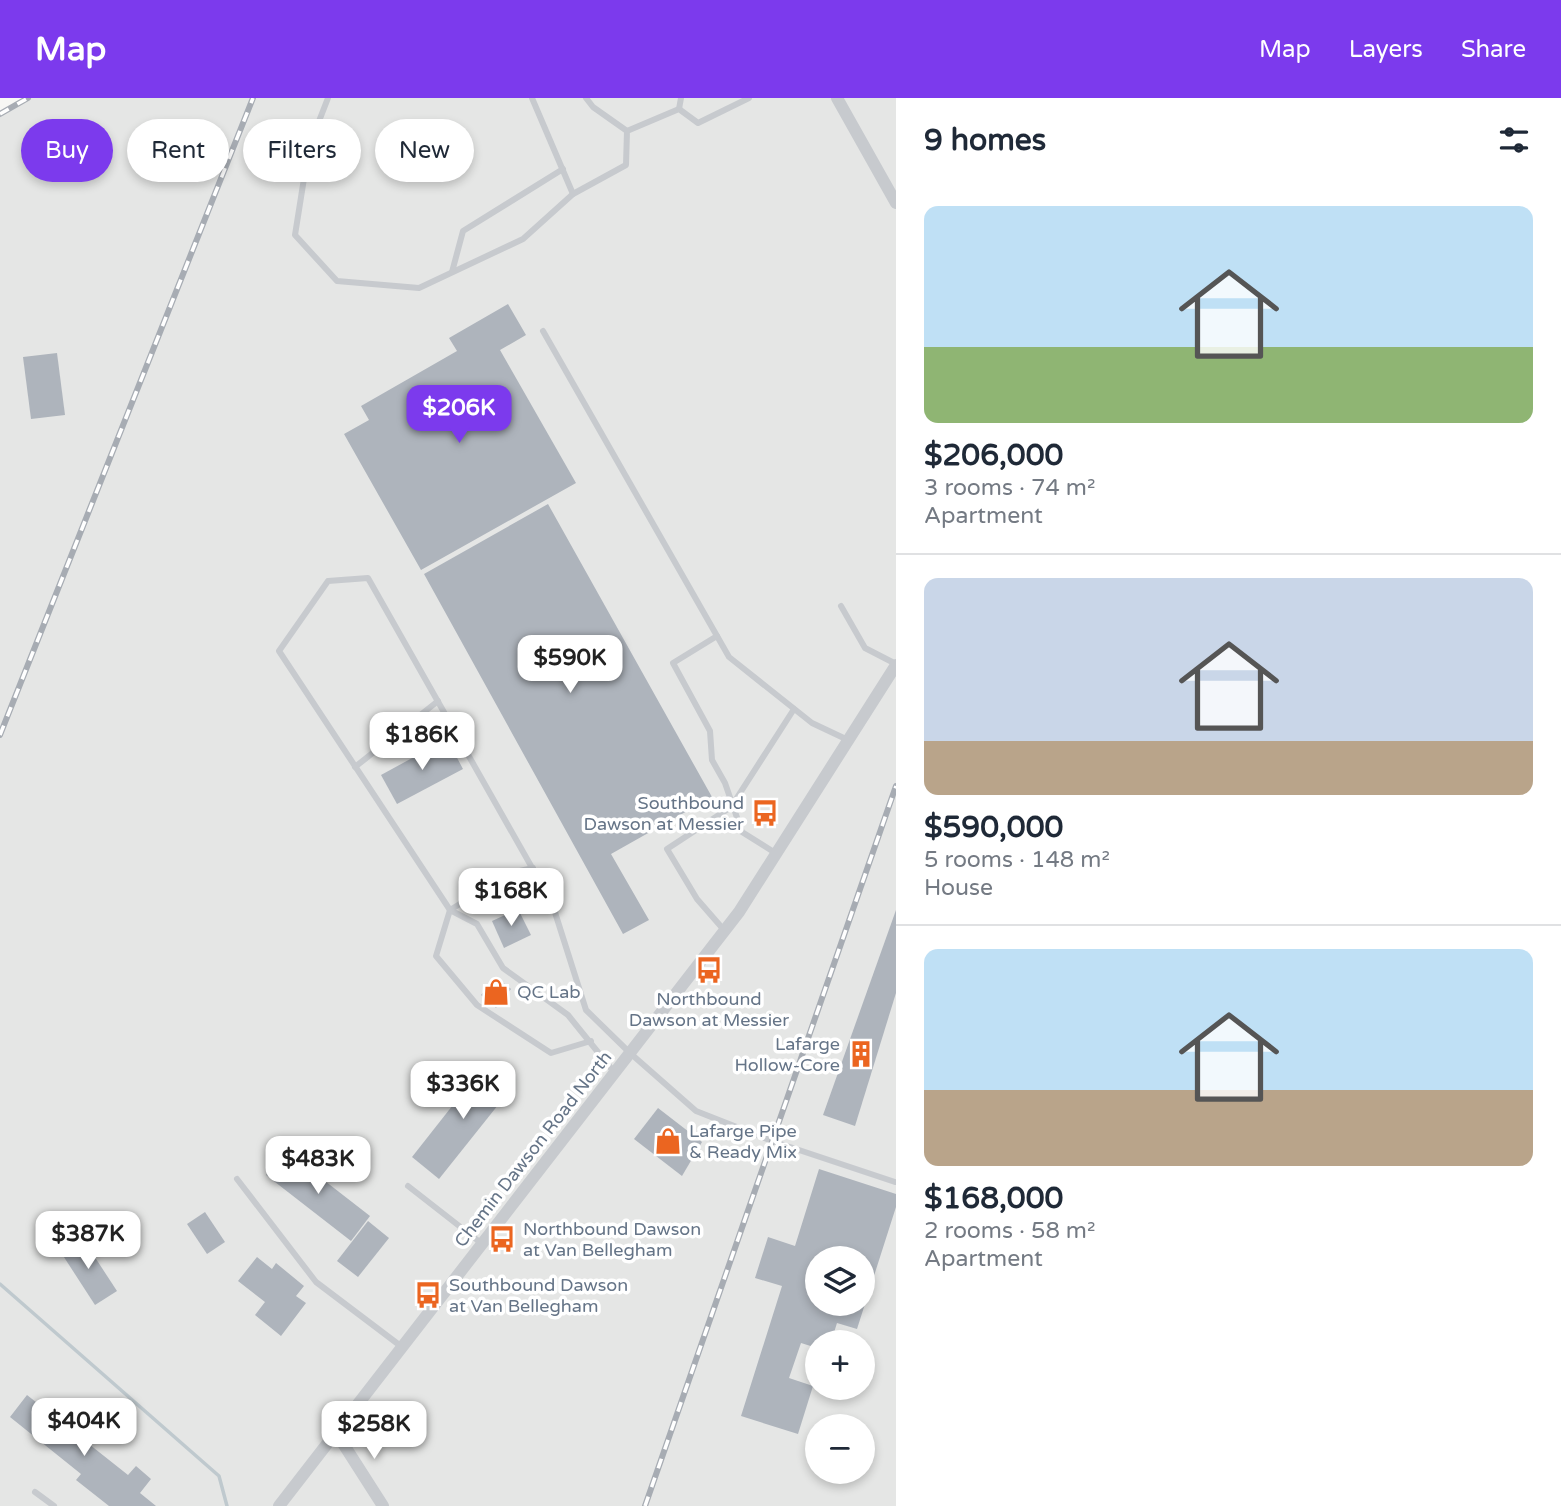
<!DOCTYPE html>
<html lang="en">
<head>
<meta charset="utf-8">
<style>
	:root { --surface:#fff; --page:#f6f6f7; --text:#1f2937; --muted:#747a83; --line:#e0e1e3; --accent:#7c3aed }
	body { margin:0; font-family:"Varela Round",sans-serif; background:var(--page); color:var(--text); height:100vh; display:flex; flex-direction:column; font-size:26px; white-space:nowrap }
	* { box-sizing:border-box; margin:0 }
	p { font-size:23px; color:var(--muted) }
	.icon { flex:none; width:38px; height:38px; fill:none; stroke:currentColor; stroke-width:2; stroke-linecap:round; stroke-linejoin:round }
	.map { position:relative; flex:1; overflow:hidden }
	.drawer { display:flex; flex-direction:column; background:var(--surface); width:665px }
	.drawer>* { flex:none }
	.top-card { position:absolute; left:21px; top:21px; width:665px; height:63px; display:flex; gap:14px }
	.tools { position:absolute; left:805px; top:1148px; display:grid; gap:14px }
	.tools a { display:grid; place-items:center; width:70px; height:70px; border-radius:50%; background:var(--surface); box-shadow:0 4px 10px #0003; font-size:35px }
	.price { position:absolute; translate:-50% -60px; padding:0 16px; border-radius:14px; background:#fff; color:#222; font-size:23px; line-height:46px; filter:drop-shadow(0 2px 4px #0008) }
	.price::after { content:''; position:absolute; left:50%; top:42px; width:21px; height:16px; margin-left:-10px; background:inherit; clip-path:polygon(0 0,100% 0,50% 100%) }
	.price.active { background:var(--accent); color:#fff }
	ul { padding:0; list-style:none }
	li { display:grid; align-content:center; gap:14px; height:371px; padding:0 28px }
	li+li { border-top:2px solid var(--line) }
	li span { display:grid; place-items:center; height:217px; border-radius:14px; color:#555 }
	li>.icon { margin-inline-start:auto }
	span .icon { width:126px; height:126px; fill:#fffc; stroke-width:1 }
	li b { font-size:30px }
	h2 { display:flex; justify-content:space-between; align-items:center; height:84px; padding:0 28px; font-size:30px }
	.chip { padding:0 24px; border-radius:32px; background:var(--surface); box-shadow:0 4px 10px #0003; font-size:24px; line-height:63px }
	.chip.active { background:var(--accent); color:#fff }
	header { display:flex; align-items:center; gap:42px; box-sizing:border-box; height:98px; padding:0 35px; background:var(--accent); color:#fff }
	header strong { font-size:33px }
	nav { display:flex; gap:38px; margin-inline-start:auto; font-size:24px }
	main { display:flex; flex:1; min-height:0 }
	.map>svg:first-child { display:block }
</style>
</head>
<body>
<header>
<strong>Map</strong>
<nav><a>Map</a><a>Layers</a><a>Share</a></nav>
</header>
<main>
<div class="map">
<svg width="896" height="1408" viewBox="0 0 896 1408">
	<rect width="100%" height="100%" fill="#f7f7f4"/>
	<path fill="#e5e6e5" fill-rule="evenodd" d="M28,0H896V1408H0V16ZM817,1160H863V1206H817ZM817,1244H863V1290H817ZM817,1328H863V1374H817Z"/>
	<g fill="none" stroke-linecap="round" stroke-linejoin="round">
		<polyline stroke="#bfc9ce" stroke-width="3.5" points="0,1186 219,1378 227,1408"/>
	</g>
	<g fill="#aeb4bc" fill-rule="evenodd">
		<polygon points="508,206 526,237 500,252 576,385 421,472 344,336 369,322 361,308 457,253 449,240"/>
		<polygon points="57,255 65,317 31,321 23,259"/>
		<polygon points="548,406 712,699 611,756 649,822 623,836 424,476"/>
		<polygon points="447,641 463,671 397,706 381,677"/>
		<polygon points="518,811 531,837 504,850 492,823"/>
		<polygon points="896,812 896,895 855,1028 823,1017"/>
		<polygon points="496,879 511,891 496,910 481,897"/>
		<polygon points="486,965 514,987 439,1081 412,1059"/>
		<polygon points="658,1010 702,1044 682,1078 634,1041"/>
		<polygon points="285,1052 370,1118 351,1143 266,1077"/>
		<path d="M819,1071L896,1096V1109L857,1231L837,1225L831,1244H817V1250L801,1245L789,1280L813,1288L798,1336L741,1318L782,1188L755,1180L768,1139L795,1148ZM817,1160H863V1206H817Z"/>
		<polygon points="205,1114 225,1144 207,1156 187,1126"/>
		<polygon points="368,1123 389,1140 358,1179 337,1163"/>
		<polygon points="81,1138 117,1193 95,1207 60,1153"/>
		<polygon points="257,1159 272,1171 276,1165 304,1188 296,1198 306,1205 281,1238 255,1217 265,1204 238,1183"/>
		<polygon points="27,1297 128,1377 136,1368 151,1381 140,1395 156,1408 109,1408 76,1382 81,1376 10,1319"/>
	</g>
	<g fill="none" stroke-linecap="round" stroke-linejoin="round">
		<g stroke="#c7cace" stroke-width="6">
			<polyline points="328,0 309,49 295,137 337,183 419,190 523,141 573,96"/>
			<polyline points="532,0 573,96 626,67 627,33 679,11 698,25 749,0"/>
			<polyline points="586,0 593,9 627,33"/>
			<polyline points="679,11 681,0"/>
			<polyline points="452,174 463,133 563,71"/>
			<polyline points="543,233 729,559 812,625 848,642"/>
			<polyline points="841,508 865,550 896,566"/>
			<polyline points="717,538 673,565 710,633 712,662 725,685 742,734 777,756"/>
			<polyline points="355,669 438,603"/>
			<polyline points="533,770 511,775 450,812 436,858 477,907 551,955 591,943"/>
			<polyline points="724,832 697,801 667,751 731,709 794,611"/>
			<polyline points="614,974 568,917 503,870 477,826 450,812 279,553 328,483 368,480 552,805 586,912 630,955 696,1013 772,1043 895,1084"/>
			<polyline points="237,1081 316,1184 402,1249"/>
			<polyline points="408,1088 481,1145"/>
			<polyline points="35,1394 54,1408"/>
		</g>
		<g stroke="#c7cace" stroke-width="12">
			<polyline points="837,0 896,105"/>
			<polyline points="337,1336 383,1408"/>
			<polyline points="279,1408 739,814 896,567"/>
		</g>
		<defs>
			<g id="rail">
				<polyline points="0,16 28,0"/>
				<polyline points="0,637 253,0"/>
				<polyline points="645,1408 896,688"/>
			</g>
		</defs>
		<use href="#rail" stroke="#a7acb3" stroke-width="6"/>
		<use href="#rail" stroke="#fff" stroke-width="3.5" stroke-dasharray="10" stroke-linecap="butt"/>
	</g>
	<defs>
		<symbol id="bus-bare" viewBox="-9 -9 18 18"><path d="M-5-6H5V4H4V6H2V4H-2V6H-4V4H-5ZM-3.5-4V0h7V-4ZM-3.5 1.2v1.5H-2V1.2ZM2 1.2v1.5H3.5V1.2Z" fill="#eb6520" stroke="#fff" stroke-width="2.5" paint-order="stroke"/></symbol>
		<symbol id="shop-bare" viewBox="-9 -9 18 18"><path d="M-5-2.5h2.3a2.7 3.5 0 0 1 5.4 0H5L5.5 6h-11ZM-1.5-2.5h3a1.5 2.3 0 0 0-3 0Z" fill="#eb6520" stroke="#fff" stroke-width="2.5" paint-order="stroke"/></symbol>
		<symbol id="building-bare" viewBox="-9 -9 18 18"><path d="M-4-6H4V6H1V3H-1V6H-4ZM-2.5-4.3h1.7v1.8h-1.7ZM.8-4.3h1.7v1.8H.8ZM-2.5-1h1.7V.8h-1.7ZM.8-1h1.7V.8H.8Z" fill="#eb6520" stroke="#fff" stroke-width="2.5" paint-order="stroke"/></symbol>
	</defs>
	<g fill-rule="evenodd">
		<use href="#bus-bare" x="746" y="696" width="38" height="38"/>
		<use href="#bus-bare" x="690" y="853" width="38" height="38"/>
		<use href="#shop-bare" x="477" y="875" width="38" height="38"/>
		<use href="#building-bare" x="842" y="937" width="38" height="38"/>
		<use href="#shop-bare" x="649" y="1024" width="38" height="38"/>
		<use href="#bus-bare" x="483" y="1122" width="38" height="38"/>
		<use href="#bus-bare" x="409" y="1178" width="38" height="38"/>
	</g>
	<g text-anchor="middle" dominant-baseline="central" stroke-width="7" stroke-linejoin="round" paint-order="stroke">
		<g font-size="18" fill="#657487" stroke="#fff" text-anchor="start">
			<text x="744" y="705" text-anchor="end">Southbound<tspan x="744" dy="21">Dawson at Messier</tspan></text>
			<text x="517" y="894">QC Lab</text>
			<text x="709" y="901" text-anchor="middle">Northbound<tspan x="709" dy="21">Dawson at Messier</tspan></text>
			<text x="840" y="946" text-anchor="end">Lafarge<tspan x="840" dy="21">Hollow-Core</tspan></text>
			<text x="689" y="1033">Lafarge Pipe<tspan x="689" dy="21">&amp; Ready Mix</tspan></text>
			<text x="523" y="1131">Northbound Dawson<tspan x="523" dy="21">at Van Bellegham</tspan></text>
			<text x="449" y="1187">Southbound Dawson<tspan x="449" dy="21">at Van Bellegham</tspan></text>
		</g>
		<g font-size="18" fill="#657487" stroke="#fff">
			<text transform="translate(533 1051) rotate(-52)">Chemin Dawson Road North</text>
		</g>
	</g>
</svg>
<div class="tools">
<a><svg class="icon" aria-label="layers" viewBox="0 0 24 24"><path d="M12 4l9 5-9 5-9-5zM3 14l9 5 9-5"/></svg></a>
<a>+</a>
<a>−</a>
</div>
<b class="price active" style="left:459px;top:347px">$206K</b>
<b class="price" style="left:570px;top:597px">$590K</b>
<b class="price" style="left:422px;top:674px">$186K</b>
<b class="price" style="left:511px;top:830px">$168K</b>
<b class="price" style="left:463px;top:1023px">$336K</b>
<b class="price" style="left:318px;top:1098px">$483K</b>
<b class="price" style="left:88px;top:1173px">$387K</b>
<b class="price" style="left:84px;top:1360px">$404K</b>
<b class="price" style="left:374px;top:1363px">$258K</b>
<div class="top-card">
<a class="chip active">Buy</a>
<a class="chip">Rent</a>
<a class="chip">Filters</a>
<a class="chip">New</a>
</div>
</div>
<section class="drawer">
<h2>9 homes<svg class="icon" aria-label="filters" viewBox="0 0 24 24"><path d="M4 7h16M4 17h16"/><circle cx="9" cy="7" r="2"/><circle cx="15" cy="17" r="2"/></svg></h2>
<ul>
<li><span style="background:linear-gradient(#bfe0f5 65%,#8fb573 0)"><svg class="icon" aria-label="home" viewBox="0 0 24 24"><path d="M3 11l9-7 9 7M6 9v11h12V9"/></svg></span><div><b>$206,000</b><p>3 rooms · 74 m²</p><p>Apartment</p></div></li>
<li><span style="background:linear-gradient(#c9d6e8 75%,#b9a48a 0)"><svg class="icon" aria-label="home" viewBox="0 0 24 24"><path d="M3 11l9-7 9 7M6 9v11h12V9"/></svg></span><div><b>$590,000</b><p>5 rooms · 148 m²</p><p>House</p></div></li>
<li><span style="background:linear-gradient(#bfe0f5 65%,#b9a48a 0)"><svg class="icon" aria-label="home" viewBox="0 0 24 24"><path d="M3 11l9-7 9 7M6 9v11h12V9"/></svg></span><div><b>$168,000</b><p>2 rooms · 58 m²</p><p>Apartment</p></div></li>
</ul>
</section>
</main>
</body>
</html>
